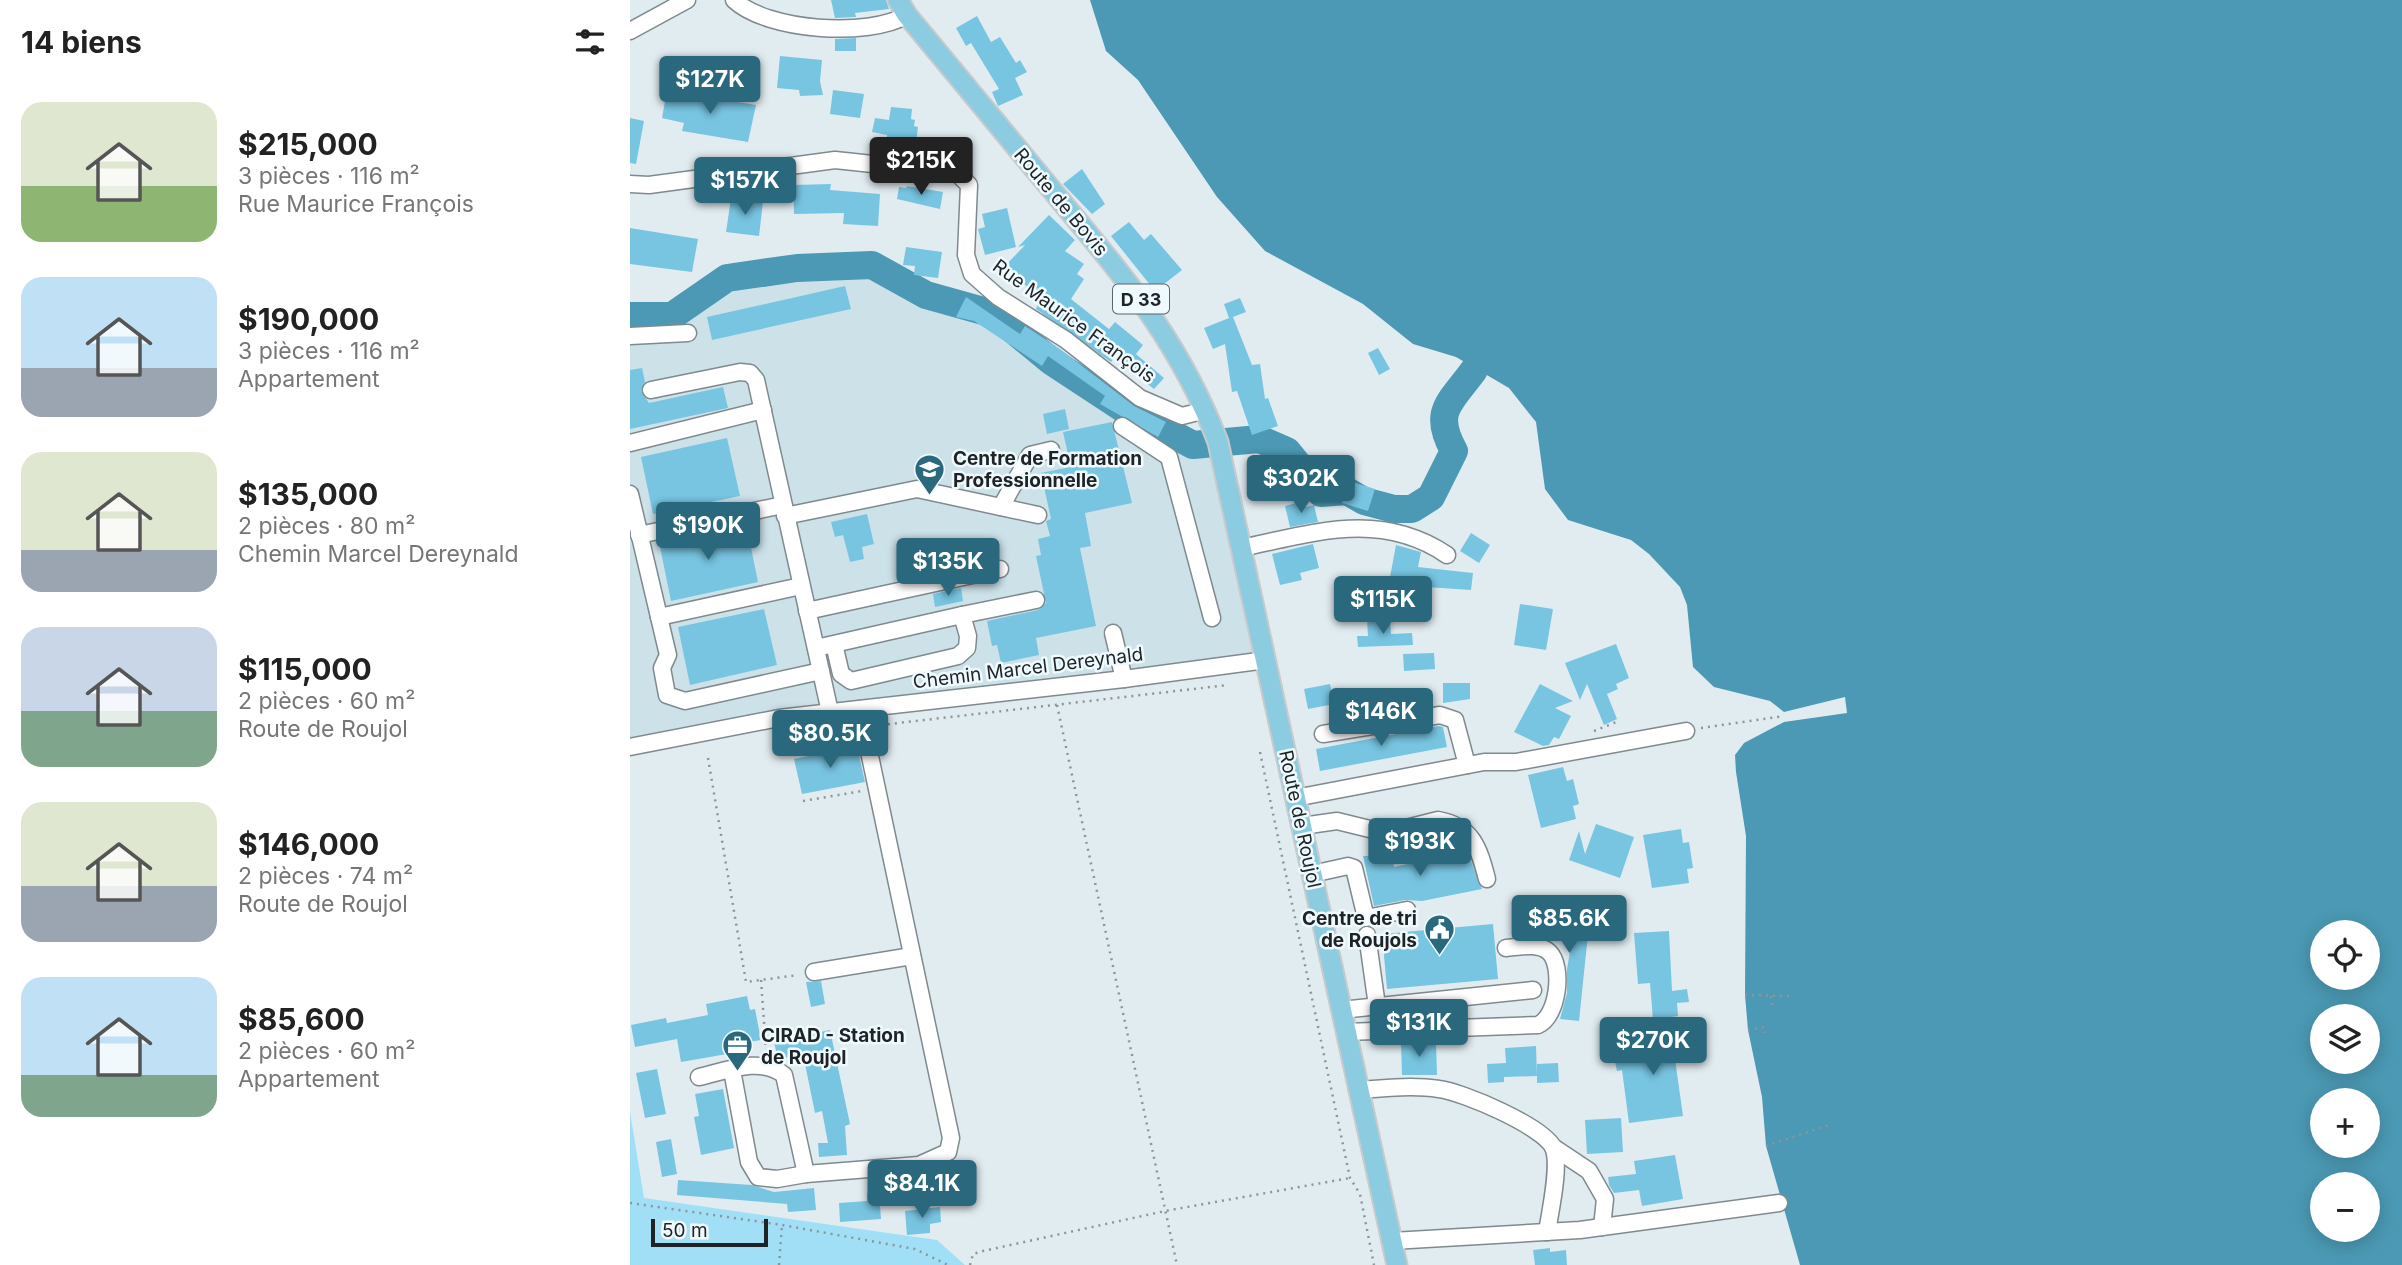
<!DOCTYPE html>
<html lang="fr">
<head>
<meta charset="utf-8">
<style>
	:root { --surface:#fff; --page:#f2f2f2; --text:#222; --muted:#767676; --accent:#29687d }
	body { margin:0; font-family:Inter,sans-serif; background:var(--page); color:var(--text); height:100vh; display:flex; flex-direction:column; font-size:26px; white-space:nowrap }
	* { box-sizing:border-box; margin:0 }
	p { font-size:23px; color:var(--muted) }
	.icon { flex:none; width:38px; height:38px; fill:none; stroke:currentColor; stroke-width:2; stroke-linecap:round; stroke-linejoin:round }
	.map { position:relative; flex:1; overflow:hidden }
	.details { display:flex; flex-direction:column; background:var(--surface); width:630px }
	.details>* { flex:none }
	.buttons { position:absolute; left:1680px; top:920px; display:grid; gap:14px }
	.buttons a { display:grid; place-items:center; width:70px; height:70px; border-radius:50%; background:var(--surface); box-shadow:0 4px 18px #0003; font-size:35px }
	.scale { position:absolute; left:21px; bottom:18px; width:117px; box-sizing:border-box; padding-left:7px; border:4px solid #1f2325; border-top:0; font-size:19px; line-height:24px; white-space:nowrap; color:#1f2325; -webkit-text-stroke:5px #eefafe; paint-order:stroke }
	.price { position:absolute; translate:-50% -60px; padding:0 16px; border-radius:7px; background:var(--accent); color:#fff; font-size:23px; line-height:46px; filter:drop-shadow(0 2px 4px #0008) }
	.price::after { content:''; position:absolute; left:50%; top:42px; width:21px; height:16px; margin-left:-10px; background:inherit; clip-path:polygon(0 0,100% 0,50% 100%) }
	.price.on { background:#222; color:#fff }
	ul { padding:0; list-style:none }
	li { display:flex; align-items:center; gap:21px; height:175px; padding:0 21px }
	li span { display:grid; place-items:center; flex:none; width:196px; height:140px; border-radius:21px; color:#555 }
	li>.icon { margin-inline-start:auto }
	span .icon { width:84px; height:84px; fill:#fffc; stroke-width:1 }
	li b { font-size:30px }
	h2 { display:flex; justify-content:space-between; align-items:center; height:84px; padding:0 21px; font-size:30px }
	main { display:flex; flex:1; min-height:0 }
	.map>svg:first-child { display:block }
</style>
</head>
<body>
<main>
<section class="details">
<h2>14 biens<svg class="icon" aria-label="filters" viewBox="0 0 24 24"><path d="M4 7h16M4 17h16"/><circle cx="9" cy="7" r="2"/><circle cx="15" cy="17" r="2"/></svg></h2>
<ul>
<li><span style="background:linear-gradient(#dfe7d0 60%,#8fb573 0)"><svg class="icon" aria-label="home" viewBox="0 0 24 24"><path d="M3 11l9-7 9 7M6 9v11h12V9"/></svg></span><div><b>$215,000</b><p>3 pièces · 116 m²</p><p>Rue Maurice François</p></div></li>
<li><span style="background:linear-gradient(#bfe0f5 65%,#9aa5b1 0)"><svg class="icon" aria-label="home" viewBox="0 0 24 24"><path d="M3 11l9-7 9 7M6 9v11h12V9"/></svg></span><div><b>$190,000</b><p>3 pièces · 116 m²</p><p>Appartement</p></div></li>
<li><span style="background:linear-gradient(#dfe7d0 70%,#9aa5b1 0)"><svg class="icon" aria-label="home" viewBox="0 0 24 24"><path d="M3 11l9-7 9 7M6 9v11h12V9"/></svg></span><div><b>$135,000</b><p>2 pièces · 80 m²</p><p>Chemin Marcel Dereynald</p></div></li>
<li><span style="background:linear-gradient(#c9d6e8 60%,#7fa58c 0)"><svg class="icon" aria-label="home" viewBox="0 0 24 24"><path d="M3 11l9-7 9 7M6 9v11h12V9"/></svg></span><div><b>$115,000</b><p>2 pièces · 60 m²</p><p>Route de Roujol</p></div></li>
<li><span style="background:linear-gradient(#dfe7d0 60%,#9aa5b1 0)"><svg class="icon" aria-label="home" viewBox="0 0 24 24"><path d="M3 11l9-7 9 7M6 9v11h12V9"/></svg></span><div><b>$146,000</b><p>2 pièces · 74 m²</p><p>Route de Roujol</p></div></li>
<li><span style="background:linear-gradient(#bfe0f5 70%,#7fa58c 0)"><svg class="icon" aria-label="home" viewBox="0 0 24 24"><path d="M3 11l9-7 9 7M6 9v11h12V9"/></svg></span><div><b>$85,600</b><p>2 pièces · 60 m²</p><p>Appartement</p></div></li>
</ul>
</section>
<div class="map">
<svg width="1772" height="1265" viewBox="0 0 1772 1265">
	<rect width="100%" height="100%" fill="#e1ecf1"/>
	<polygon fill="#cde1e9" points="242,265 296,295 364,314 421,361 491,407 563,445 588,442 636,660 230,709 0,747 0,316 42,316 97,278 167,268"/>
	<polygon fill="#a1dff7" points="0,1112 14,1198 307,1240 335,1265 0,1265"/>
	<path fill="#4b99b4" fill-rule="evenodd" d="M460,0H1772V1265H1170L1136,1146L1132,1097L1118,1030L1115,995L1116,836L1106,772L1105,755L1114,743L1154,722V712L1140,701L1084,687L1063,667L1057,605L1050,587L1019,554L1001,540L938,520L915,489L906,422L879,388L826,357L783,344L733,304L635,251L587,197L508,80L476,51ZM1692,933H1738V978H1692ZM1692,1017H1738V1062H1692ZM1692,1101H1738V1146H1692ZM1692,1185H1738V1230H1692Z"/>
	<polygon fill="#e1ecf1" points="1215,697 1217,713 1154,722 1154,712"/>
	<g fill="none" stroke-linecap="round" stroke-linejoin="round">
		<path stroke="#4b99b4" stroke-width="28" d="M0,316H42L97,278L167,268L242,265L296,295L364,314L421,361L491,407L563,445L629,439L657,451L691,493L717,491L734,501L764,509H782L801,497L824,451C802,411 820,403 844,370"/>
	</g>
	<g fill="#78c5e2">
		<polygon points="201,0 256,0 259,9 225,13 226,17 205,18"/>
		<polygon points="347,16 361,42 370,37 386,63 390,60 397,72 385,78 393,95 368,106 362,92 369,89 341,43 336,46 326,28"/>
		<polygon points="226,38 226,51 205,51 205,39"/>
		<polygon points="150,56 192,60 190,81 193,95 170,96 169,90 147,88"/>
		<polygon points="91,63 112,68 110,80 88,75"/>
		<polygon points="37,90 126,105 118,142 52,131 54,123 32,118"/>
		<polygon points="203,90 234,94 230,118 200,114"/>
		<polygon points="261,107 282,109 281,119 285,120 284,126 288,127 286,143 257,140 257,135 242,132 245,118 259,120"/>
		<polygon points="0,118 14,121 6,164 0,163"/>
		<polygon points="452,169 475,204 462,214 433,184"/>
		<polygon points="201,184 200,190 250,194 248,226 213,224 214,213 164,214 163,185"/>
		<polygon points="277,186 313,192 310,209 267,199 269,187 276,188"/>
		<polygon points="101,198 133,202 129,236 96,232"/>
		<polygon points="377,208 386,247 355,255 348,229 355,227 352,214"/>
		<polygon points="419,215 445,240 435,251 454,264 447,274 454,279 441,299 479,329 485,322 513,345 506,354 534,378 524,389 484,358 481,362 406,309 410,299 375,266 395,245 388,247"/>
		<polygon points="499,222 514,240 521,234 552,270 525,291 481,236"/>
		<polygon points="0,228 68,239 62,272 0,264"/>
		<polygon points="276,247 312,252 308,278 284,275 285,266 273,265"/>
		<polygon points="215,286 221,309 82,340 77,317"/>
		<polygon points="336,297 390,334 395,326 430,349 504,406 536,422 528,437 470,404 475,396 418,356 412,366 344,321 326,317"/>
		<polygon points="610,298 616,312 603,317 622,365 630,364 635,399 638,398 648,426 622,435 607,391 602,392 595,344 583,349 574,328 599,318 594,304"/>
		<polygon points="748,348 760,369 749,375 738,353"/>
		<polygon points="12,368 15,382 11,391 19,403 93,387 98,408 0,429 0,370"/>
		<polygon points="435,409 439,429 417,434 413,414"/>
		<polygon points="482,422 502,503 455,513 461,546 450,548 466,626 406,638 409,655 371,663 367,645 362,646 357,621 408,610 416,603 406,556 411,555 408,539 420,536 416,521 421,519 411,473 441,467 433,432"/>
		<polygon points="97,438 110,496 23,514 11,457"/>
		<polygon points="719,481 745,489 738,511 712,503"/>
		<polygon points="670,502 672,508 684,505 688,522 660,527 655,506"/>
		<polygon points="237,514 244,544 232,547 234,559 220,562 213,535 205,537 201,522"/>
		<polygon points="116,523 128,582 41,601 29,542"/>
		<polygon points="841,533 860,545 849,563 830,551"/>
		<polygon points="683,544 689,568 670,573 672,580 650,585 642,554"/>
		<polygon points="766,545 791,552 788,567 843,573 841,590 796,587 796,584 760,577"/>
		<polygon points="331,588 333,601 305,607 303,594"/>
		<polygon points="890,604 923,609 916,650 884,645"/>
		<polygon points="134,609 147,665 60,685 48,627"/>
		<polygon points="760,619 761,634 782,633 783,645 728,647 727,636 738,636 737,620"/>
		<polygon points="986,644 999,678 986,684 988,689 977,694 987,719 974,725 957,684 950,700 935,663"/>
		<polygon points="804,653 805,669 774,671 773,654"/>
		<polygon points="813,683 840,683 840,699 813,703"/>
		<polygon points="700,684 704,704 678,709 674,689"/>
		<polygon points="910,684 943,701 925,708 941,716 929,739 924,737 919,745 913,746 884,732"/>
		<polygon points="809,726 813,727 817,747 690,771 686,749"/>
		<polygon points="227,746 235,782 172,794 164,759"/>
		<polygon points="933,767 937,781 943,779 949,804 943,806 946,819 911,828 898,775"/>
		<polygon points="966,824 1004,837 990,878 939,860 949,831 955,854"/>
		<polygon points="1051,829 1053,843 1059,842 1063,868 1057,869 1059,883 1022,888 1013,835"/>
		<polygon points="837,851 852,889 792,901 775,900 744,906 733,856 762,855 764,867"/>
		<polygon points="960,915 949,1021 930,1019 937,993 937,969 943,934 904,936 904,916"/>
		<polygon points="863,924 868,979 757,989 752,934"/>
		<polygon points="1039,931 1042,991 1057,989 1059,1002 1047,1003 1048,1016 1023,1020 1020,983 1008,984 1004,933"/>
		<polygon points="191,981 195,1004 181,1007 176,982"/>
		<polygon points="117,996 120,1010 125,1009 131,1040 118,1042 120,1050 51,1062 47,1039 5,1047 1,1025 36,1018 37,1023 78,1015 76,1004"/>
		<polygon points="1049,1018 1056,1057 1045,1059 1053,1116 999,1123 992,1070 987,1071 983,1052 1015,1046"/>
		<polygon points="200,1030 220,1124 215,1126 217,1155 189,1157 188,1143 198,1143 192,1111 185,1113 173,1054 148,1059 144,1042"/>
		<polygon points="806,1043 807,1075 772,1075 771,1044"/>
		<polygon points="906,1046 907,1076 874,1077 874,1082 858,1083 857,1064 876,1063 875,1048"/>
		<polygon points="928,1063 929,1082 907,1083 907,1064"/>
		<polygon points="27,1069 36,1114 15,1118 6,1073"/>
		<polygon points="93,1089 104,1148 71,1155 64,1117 69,1116 65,1094"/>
		<polygon points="991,1118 993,1152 957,1154 955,1120"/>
		<polygon points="41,1139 47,1174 32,1177 26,1142"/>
		<polygon points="1045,1155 1053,1199 1012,1206 1009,1190 984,1193 979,1185 978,1177 1006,1174 1004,1161"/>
		<polygon points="48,1180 122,1185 144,1192 184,1188 186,1210 158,1212 157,1204 47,1195"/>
		<polygon points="249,1192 251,1219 210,1222 209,1203 237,1201 237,1193"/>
		<polygon points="310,1207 311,1222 300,1224 300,1233 277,1235 275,1211"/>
		<polygon points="920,1248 920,1252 936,1250 937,1265 905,1265 903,1250"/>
	</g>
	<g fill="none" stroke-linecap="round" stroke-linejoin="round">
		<defs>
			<g id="minor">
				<path d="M104,0C137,31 238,38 277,15"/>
				<polyline points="0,31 57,0"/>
				<polyline points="0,184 19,185 205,160 327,173 339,185 336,255 342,274 368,297 436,340 510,398 552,416 576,410"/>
				<polyline points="0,336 58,333"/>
				<polyline points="21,390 110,372 120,373 126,380 200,712"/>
				<polyline points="492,426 539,457 582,618"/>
				<polyline points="0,443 133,410"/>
				<polyline points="0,494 38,655 32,668 37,695 55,701 191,671"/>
				<polyline points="371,507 400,455 421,450"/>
				<polyline points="155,516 287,489 408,515"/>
				<polyline points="9,535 153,505"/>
				<path d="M611,548C684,533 750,510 817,555"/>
				<polyline points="177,611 370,569"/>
				<polyline points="332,615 406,600"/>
				<polyline points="29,617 171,586"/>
				<polyline points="483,633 494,679"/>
				<polyline points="186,648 332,615 338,636 337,648 328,656 221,681 211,674 204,644"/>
				<polyline points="693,734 810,715 825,720 837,765"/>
				<polyline points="0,747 149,718 494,679 636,660"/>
				<polyline points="665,798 854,762 886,762 1056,731"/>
				<path d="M672,826L707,821L756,833L808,820C843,826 849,849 857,879"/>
				<polyline points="682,874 718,866 724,868 736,918 777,910"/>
				<polyline points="737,935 747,1006"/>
				<polyline points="184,972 282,956"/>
				<polyline points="711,1010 903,990"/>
				<path d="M716,1032L908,1025C928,1017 934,966 919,952C908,942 889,947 876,948"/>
				<polyline points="102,1070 119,1162 128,1177 147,1179 176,1174"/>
				<path d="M69,1077C96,1071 130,1056 154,1075L176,1174L289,1165L318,1152L321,1138L230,709"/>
				<path d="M729,1090C754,1088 784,1085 809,1089C833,1092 912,1126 923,1147C931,1164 920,1212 917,1232"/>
				<polyline points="923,1147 959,1171 975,1199 972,1227"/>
				<polyline points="762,1241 950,1230 1149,1203"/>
			</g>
			<path id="major" d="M268,0L277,15C327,75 376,135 426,195C494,277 549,340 588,442L767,1265"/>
		</defs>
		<use href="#minor" stroke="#7f8a8e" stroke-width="19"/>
		<use href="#major" stroke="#c9cacb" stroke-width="23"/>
		<g stroke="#8d9599" stroke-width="2.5" stroke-dasharray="2 5" stroke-linecap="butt">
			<polyline points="427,705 547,1265"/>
			<polyline points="251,725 598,685"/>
			<polyline points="1071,728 1154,716"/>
			<polyline points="964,731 989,721"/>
			<polyline points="630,752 720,1178 730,1194 744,1265"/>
			<polyline points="78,758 116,982 168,975"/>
			<polyline points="173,801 232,791"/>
			<polyline points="131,980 136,1050"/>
			<polyline points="1115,995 1159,996"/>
			<polyline points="1141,996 1143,1009"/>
			<polyline points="1118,1030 1134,1027 1135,1033"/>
			<polyline points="1136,1146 1202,1124"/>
			<polyline points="0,1203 152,1225 285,1249 318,1265"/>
			<polyline points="149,1265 152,1225"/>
			<polyline points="340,1265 343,1254 353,1251 535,1211 720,1178"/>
		</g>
		<use href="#minor" stroke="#fff" stroke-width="16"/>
		<use href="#major" stroke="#8ccce1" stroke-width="19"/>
	</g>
	<defs>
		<symbol id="school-pin" viewBox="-11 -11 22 30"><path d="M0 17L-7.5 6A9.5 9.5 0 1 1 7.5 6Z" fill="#29687d" stroke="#eefafe"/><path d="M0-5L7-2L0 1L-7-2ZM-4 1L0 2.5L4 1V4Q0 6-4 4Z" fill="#fff"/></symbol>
		<symbol id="civic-pin" viewBox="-11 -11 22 30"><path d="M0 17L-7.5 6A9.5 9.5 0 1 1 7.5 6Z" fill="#29687d" stroke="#eefafe"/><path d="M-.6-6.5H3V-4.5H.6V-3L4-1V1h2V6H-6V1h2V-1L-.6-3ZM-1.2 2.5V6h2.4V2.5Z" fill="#fff"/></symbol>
		<symbol id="office-pin" viewBox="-11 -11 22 30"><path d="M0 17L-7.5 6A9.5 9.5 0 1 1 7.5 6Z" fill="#29687d" stroke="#eefafe"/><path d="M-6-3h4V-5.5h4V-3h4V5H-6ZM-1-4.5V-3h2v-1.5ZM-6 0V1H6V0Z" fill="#fff"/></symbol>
	</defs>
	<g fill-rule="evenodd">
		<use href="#school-pin" x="282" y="452" width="35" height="47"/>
		<use href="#civic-pin" x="792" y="912" width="35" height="47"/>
		<use href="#office-pin" x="90" y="1028" width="35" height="47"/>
	</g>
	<g text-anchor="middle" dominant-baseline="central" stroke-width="5" stroke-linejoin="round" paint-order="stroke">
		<rect fill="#eefafe" stroke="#5d6466" stroke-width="2" x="483" y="284.5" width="56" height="29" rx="5"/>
		<g font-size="18" font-weight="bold" fill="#1f2325">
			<text x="511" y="299">D 33</text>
		</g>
		<g font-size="19" fill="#1f2325" stroke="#eefafe">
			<text transform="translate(431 202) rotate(50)">Route de Bovis</text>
			<text transform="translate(444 321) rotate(36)">Rue Maurice François</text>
			<text transform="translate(398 668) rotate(-7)">Chemin Marcel Dereynald</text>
			<text transform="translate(670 819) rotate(78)">Route de Roujol</text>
		</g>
		<g font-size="19" font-weight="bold" fill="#1f2325" stroke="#eefafe" text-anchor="start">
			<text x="323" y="458">Centre de Formation<tspan x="323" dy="22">Professionnelle</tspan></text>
			<text x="787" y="918" text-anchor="end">Centre de tri<tspan x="787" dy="22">de Roujols</tspan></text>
			<text x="131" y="1035">CIRAD - Station<tspan x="131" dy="22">de Roujol</tspan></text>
		</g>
	</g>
</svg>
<div class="buttons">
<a><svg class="icon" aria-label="locate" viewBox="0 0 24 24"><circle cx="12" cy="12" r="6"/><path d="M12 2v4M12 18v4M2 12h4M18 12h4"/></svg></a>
<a><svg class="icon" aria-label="layers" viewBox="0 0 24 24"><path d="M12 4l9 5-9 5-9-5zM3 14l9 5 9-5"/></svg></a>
<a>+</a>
<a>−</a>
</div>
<div class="scale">50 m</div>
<b class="price" style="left:80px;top:116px">$127K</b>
<b class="price on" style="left:291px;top:197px">$215K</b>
<b class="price" style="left:115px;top:217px">$157K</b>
<b class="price" style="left:671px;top:515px">$302K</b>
<b class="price" style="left:78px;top:562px">$190K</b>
<b class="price" style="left:318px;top:598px">$135K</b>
<b class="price" style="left:753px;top:636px">$115K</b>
<b class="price" style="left:751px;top:748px">$146K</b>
<b class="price" style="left:200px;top:770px">$80.5K</b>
<b class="price" style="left:790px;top:878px">$193K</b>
<b class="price" style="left:939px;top:955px">$85.6K</b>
<b class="price" style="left:789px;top:1059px">$131K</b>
<b class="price" style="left:1023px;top:1077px">$270K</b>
<b class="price" style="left:292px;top:1220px">$84.1K</b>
</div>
</main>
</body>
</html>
